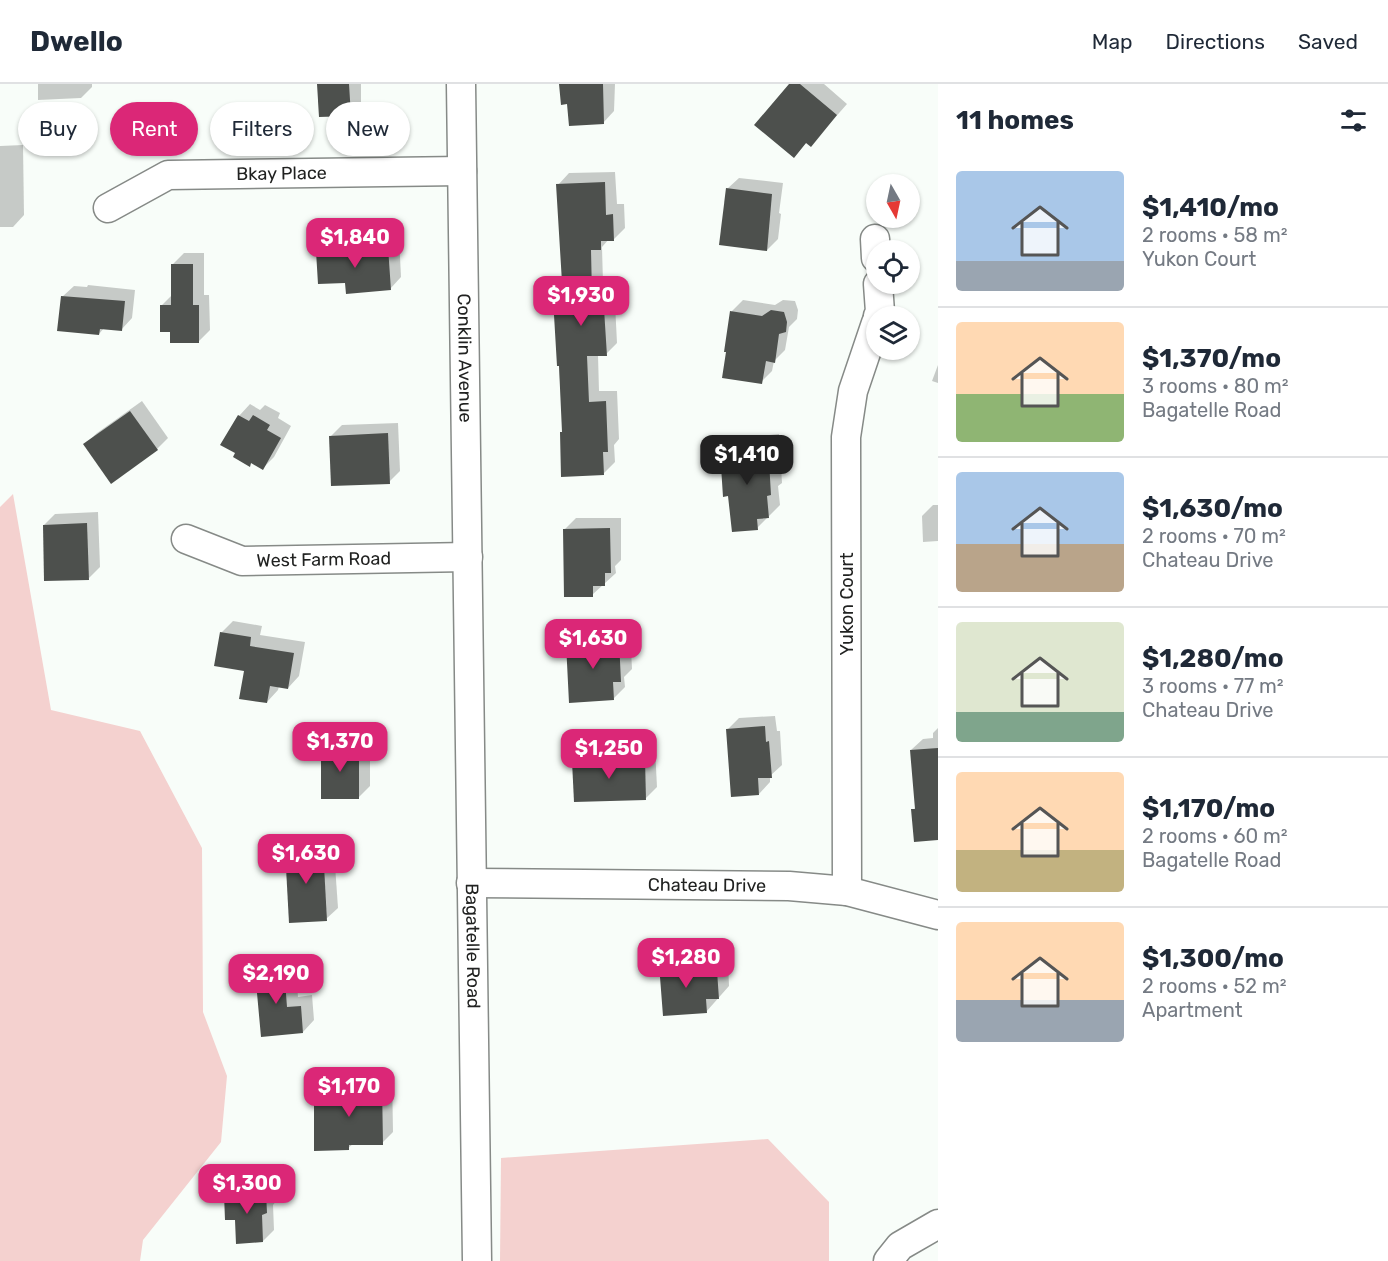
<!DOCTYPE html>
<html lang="en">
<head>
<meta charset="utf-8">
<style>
	:root { --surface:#fff; --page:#f6f6f7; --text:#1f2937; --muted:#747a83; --line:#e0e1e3; --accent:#db2777 }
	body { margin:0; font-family:Rubik,sans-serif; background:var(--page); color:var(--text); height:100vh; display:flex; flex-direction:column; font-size:22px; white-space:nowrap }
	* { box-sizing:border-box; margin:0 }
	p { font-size:20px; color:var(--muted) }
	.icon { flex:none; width:33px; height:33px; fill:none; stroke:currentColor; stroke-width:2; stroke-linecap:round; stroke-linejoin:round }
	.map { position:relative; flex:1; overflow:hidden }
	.panel { display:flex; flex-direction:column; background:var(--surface); width:450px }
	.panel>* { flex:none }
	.guide { position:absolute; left:18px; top:18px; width:570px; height:54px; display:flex; gap:12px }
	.needle { width:39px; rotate:171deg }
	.fabs { position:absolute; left:866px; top:90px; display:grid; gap:12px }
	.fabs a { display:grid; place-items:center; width:54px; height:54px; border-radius:50%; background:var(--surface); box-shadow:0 2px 4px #0004; font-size:30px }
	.price { position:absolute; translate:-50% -51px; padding:0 14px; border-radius:12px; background:var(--accent); color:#fff; font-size:20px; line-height:39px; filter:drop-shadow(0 2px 3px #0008) }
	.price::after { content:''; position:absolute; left:50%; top:36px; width:18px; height:14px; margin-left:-9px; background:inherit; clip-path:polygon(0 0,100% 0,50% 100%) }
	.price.on { background:#222; color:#fff }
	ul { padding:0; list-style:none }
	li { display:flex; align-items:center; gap:18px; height:150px; padding:0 18px }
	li+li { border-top:2px solid var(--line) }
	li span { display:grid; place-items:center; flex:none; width:168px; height:120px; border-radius:6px; color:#555 }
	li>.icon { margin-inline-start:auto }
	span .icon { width:72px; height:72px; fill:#fffc; stroke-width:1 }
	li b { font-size:26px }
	h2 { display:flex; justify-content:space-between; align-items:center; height:72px; padding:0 18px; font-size:26px }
	.tag { padding:0 21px; border-radius:27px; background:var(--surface); box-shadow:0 2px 4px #0004; font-size:21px; line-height:54px }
	.tag.on { background:var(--accent); color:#fff }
	header { display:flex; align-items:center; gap:36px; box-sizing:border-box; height:84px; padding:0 30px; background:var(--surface); border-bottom:2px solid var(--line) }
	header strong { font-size:28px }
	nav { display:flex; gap:33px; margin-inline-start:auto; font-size:21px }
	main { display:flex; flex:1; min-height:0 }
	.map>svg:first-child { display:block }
</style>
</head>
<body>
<header>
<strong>Dwello</strong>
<nav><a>Map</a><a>Directions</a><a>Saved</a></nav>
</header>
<main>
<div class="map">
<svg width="938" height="1177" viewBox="0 0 938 1177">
	<rect width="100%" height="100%" fill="#f8fdf9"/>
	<g fill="#f4d1cf">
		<polygon points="13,410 51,626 140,647 202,764 203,928 227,992 221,1058 143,1156 140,1177 0,1177 0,423"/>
		<polygon points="768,1055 829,1118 829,1177 500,1177 501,1074"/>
	</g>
	<g fill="#0003">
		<polygon points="38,0 92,0 92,3 81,14 38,16"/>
		<polygon points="319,0 361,0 361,19 350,31"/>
		<polygon points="561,0 615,0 614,27 603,39 569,18"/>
		<polygon points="791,0 824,0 847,20 811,61 807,58 794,72"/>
		<polygon points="23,61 24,131 13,143 0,143 0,62"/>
		<polygon points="615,88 617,120 624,120 625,144 614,155 609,155 602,163 603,199 614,199 617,259 606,270 598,271 599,307 617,307 619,355 614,361 615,378 603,390 563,347 556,231 565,223 558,101 569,89"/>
		<polygon points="739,94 783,99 779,129 781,130 778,155 767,166 727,105"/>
		<polygon points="399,152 401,193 390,205 347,197 317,168 328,156"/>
		<polygon points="184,169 204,169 204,211 209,211 210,246 198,258 171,246 161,222 173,210 173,180"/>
		<polygon points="88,201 135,206 132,234 121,246 104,244 99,250 62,213 74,202 87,203"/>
		<polygon points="743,216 775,221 783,216 795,217 798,226 797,235 789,243 785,266 774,277 772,287 761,298 728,267 732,227"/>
		<polygon points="938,281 938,299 932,297"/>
		<polygon points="142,317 168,354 157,365 85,360 97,349"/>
		<polygon points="250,320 260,326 265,321 280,329 278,334 291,342 274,373 263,384 252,378 249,381 237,369 239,332"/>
		<polygon points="398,339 400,387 389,398 331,352 342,341"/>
		<polygon points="779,350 782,399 778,402 780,421 757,444 730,410 722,382 728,377 727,365 738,354"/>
		<polygon points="933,421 938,421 938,457 923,458 922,432"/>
		<polygon points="98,428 100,483 89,494 44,441 55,430"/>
		<polygon points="576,434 621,434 621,476 615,482 616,489 592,511 565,445"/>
		<polygon points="233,537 262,542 260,551 305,558 299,592 288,604 279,602 278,606 267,618 221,549"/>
		<polygon points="630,545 632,585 624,593 625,603 613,615 567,560 578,548"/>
		<polygon points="775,632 777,647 780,647 782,681 770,692 770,698 759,710 728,645 739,634"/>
		<polygon points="938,644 938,754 913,726 916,723 911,666 923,655 933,654 933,649"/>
		<polygon points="334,653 370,654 370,702 359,713 323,664"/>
		<polygon points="655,664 657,703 645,715 574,678 585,667"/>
		<polygon points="333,752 338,824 326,835 287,765 298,754"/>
		<polygon points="704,867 704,878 728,877 729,902 706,928 661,881 672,870"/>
		<polygon points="295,874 298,913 312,911 314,936 303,948 256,887 268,876"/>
		<polygon points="392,990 393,1048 382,1059 353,1060 348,1064 315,1021 326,1011 325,1002 337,991"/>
		<polygon points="277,1097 277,1116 273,1121 274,1146 263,1157 236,1134 225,1110 237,1099"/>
	</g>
	<g fill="#4d504d">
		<polygon points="317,0 349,0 351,32 319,33"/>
		<polygon points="559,0 603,0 604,40 569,42 567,20 561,21"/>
		<polygon points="789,0 800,0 837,31 811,63 806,59 794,74 754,41"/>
		<polygon points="605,98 606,131 613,130 614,157 601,157 601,166 591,166 592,210 603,209 607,272 587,272 589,318 606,317 608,368 603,368 604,391 561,393 560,348 562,348 559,282 557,282 554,231 564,231 556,100"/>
		<polygon points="726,104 772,110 767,167 719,161"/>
		<polygon points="388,163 391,206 346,210 345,199 318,200 316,167"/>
		<polygon points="171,180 193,180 193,221 199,221 199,259 170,259 170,248 160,248 160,221 171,221"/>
		<polygon points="61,212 125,217 122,247 100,245 99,251 57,247"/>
		<polygon points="771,226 784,228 787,238 786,248 779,250 775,279 766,277 762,300 722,294 726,268 724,268 730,227 762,232"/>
		<polygon points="130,327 158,366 111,400 83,360"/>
		<polygon points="238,331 249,337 253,331 270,341 267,346 281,354 263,386 251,379 250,383 233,373 235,369 220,361"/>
		<polygon points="388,349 390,400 331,402 329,352"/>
		<polygon points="768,360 771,411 767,412 769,434 757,435 758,446 732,448 728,412 723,413 721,382 727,381 725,364"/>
		<polygon points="87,439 89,496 44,497 43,441"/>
		<polygon points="610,444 611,489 605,489 605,502 593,502 593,513 564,513 563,445"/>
		<polygon points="220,548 251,553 250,562 294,569 288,605 270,602 267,619 239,615 244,587 214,582"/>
		<polygon points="619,556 621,598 613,598 614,616 569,619 566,559"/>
		<polygon points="765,642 766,658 769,657 772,694 758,694 759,711 731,713 726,645"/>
		<polygon points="321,663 359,664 359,715 321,715"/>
		<polygon points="938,664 938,756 914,758 911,725 915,725 910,666"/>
		<polygon points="645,675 646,716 574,718 572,677"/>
		<polygon points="323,763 327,837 289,839 285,765"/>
		<polygon points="693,878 694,889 717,887 719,915 706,915 707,929 663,932 659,880"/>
		<polygon points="284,884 287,923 301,922 303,949 261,953 255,887"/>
		<polygon points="324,1001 382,1001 383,1061 349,1061 349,1066 314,1067 314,1021 324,1021"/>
		<polygon points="266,1108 267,1129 262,1131 263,1158 236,1160 235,1136 225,1136 224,1110"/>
	</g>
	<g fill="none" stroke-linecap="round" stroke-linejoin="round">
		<defs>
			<g id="minor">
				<path id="s1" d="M461,0L477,1177"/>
				<path id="s2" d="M108,124L168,91L462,87"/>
				<polyline points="875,155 876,174"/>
				<polyline points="878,200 880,228 878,232"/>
				<path id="s3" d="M186,455L242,477L468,473"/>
				<path id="s4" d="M471,799L789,802L847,807L938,831"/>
				<polyline points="847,807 846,353 853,307 876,239"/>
				<polyline points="888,1177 900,1162 938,1140"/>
			</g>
		</defs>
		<use href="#minor" stroke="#868a87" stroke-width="31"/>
		<use href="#minor" stroke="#fff" stroke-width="28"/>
	</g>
	<g text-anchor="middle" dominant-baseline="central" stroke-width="6" stroke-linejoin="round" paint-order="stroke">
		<g font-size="18" fill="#212221" stroke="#fff">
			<text stroke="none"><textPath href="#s2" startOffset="182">Bkay Place</textPath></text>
			<text stroke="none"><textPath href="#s1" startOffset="274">Conklin Avenue</textPath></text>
			<text stroke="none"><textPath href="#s3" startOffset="142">West Farm Road</textPath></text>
			<text transform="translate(847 520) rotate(-90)">Yukon Court</text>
			<text stroke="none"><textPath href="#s4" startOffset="236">Chateau Drive</textPath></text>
			<text stroke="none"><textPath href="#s1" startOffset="862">Bagatelle Road</textPath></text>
		</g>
	</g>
</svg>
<div class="fabs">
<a><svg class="needle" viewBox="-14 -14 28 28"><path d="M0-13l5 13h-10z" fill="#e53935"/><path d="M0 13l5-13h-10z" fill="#747a83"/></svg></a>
<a><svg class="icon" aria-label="locate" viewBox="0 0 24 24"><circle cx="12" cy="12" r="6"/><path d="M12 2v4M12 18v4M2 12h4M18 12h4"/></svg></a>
<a><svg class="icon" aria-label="layers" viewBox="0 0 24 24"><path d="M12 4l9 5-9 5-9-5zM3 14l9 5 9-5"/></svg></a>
</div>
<b class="price" style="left:355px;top:185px">$1,840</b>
<b class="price" style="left:581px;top:243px">$1,930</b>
<b class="price on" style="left:747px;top:402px">$1,410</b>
<b class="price" style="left:593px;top:586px">$1,630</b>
<b class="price" style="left:340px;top:689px">$1,370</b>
<b class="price" style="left:609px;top:696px">$1,250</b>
<b class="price" style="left:306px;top:801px">$1,630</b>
<b class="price" style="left:686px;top:905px">$1,280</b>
<b class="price" style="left:276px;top:921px">$2,190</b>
<b class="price" style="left:349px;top:1034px">$1,170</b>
<b class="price" style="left:247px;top:1131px">$1,300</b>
<div class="guide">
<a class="tag">Buy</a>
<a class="tag on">Rent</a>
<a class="tag">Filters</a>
<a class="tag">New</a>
</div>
</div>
<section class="panel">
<h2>11 homes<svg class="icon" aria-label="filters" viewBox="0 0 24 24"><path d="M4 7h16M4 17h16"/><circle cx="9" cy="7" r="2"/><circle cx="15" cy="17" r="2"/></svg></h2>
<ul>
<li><span style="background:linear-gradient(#a9c7e8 75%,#9aa5b1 0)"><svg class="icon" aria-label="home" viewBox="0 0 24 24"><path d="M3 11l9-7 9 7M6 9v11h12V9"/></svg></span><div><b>$1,410/mo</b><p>2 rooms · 58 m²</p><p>Yukon Court</p></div></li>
<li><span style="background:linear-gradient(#ffd9b3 60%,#8fb573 0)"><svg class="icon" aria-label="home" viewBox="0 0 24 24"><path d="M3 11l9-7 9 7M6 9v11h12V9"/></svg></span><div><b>$1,370/mo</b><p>3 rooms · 80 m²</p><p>Bagatelle Road</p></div></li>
<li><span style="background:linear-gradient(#a9c7e8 60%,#b9a48a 0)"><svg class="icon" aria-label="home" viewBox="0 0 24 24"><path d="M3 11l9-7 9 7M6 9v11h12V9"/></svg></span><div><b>$1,630/mo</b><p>2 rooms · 70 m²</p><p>Chateau Drive</p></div></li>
<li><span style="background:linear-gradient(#dfe7d0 75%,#7fa58c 0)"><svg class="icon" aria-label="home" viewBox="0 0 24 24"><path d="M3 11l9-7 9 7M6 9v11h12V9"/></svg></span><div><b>$1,280/mo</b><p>3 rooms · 77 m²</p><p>Chateau Drive</p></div></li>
<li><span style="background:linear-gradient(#ffd9b3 65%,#c2b280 0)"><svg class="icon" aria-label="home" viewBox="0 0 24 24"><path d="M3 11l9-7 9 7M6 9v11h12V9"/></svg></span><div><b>$1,170/mo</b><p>2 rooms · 60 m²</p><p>Bagatelle Road</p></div></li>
<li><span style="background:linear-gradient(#ffd9b3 65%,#9aa5b1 0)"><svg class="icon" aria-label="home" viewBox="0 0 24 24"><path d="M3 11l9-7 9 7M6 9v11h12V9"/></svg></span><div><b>$1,300/mo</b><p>2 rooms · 52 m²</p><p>Apartment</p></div></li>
</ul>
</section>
</main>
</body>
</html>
